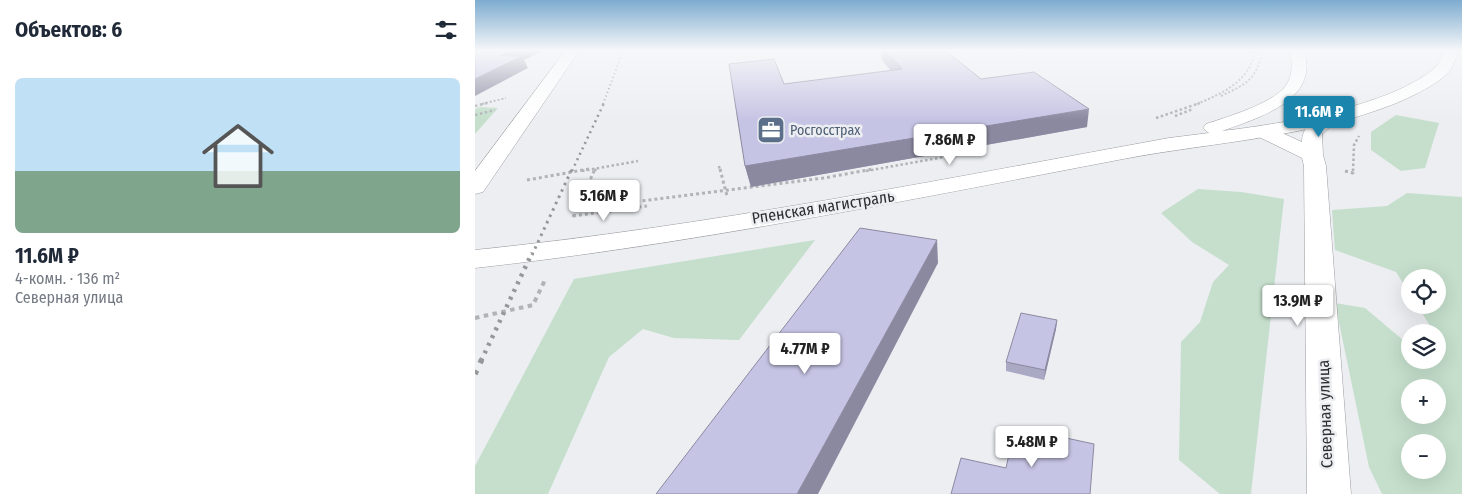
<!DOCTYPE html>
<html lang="ru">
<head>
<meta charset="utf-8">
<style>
	:root { --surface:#fff; --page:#f6f6f7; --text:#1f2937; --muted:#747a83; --line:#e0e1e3; --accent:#1b85ad }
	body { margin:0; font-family:"Fira Sans Condensed",sans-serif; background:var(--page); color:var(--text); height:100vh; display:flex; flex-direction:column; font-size:19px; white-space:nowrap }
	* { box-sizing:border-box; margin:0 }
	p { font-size:16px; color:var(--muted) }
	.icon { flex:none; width:28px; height:28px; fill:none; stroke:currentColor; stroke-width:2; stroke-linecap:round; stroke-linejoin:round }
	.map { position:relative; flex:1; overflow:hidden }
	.drawer { display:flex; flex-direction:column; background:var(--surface); width:475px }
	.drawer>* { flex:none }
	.tools { position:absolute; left:926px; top:269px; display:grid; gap:10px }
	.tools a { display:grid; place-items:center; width:45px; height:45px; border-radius:50%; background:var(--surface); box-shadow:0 5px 20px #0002; font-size:25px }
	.price { position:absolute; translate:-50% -42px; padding:0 11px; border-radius:5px; background:#fff; color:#222; font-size:16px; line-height:32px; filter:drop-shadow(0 1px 2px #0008) }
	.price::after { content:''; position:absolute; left:50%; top:30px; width:15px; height:11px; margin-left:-8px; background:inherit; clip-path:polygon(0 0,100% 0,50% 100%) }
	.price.on { background:var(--accent); color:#fff }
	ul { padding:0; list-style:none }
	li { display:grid; align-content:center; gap:10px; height:265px; padding:0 15px }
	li+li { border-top:1px solid var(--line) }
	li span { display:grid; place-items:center; height:155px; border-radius:8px; color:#555 }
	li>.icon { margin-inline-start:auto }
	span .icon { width:90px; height:90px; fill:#fffc; stroke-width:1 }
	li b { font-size:21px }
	h2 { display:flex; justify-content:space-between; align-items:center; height:60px; padding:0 15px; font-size:21px }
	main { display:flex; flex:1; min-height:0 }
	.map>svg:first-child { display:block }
</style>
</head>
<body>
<main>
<section class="drawer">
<h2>Объектов: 6<svg class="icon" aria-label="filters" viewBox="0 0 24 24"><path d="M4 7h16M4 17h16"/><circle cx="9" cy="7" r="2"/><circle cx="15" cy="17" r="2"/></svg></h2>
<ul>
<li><span style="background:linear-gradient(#bfe0f5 60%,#7fa58c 0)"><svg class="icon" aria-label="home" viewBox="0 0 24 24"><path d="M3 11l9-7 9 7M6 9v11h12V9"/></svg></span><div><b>11.6M ₽</b><p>4-комн. · 136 m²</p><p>Северная улица</p></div></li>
</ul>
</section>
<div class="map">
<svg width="987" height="494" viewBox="0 0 987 494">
	<rect width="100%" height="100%" fill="#eceef2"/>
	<g fill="#c5dfcc" fill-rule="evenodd">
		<polygon points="5,107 23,108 0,134 0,109"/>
		<polygon points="921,115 964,123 950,168 926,171 896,150 896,132"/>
		<polygon points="723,189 766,192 809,199 776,494 745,494 704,460 706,342 725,322 738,282 754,265 717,242 686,213"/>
		<path d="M932,193L987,197V494H907L894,467L860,303L890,308L935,346V360H962V332H952L954,324L942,305H962V278H935V294L921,272L860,250L857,210L912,206ZM935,388H962V415H935ZM935,442H962V470H935Z"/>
		<polygon points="340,240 264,340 199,338 168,329 134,357 73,494 0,494 0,466 99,279"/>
	</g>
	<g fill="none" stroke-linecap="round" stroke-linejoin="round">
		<defs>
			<path id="minor" d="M855,112L862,114L864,118L847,134L848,155L851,166L876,494H832L829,166L827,158L782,136L779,132L782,128L789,126L796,128L827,142C827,127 840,116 855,112Z"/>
			<g id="secondary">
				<polygon points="90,51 104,51 8,192 0,194 0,171"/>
				<path d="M815,51H829C845,101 782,118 747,131C806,124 915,107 961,67C965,63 967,56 970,51H984C981,57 979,64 975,70C966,83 934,98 919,104C832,138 738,142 648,159C433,200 217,244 0,268V250C233,226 464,180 694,138L734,133L728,128L731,124C752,117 804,102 813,82C818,73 817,60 815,51Z"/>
			</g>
		</defs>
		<use href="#minor" stroke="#9c9da1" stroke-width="1"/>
		<use href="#secondary" stroke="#9c9da1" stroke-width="1"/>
		<g stroke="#b2b3b6" stroke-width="2" stroke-dasharray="2 2" stroke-linecap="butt">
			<path d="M746,96C771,84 782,80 787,51"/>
			<polyline points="7,104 31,98"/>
			<path d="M722,104C748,93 775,81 780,51"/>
		</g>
		<g stroke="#b2b3b6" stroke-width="2.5" stroke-dasharray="2.5 2.5" stroke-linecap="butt">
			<polyline points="0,106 12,103"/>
			<polyline points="0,115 20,110"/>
			<polyline points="700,116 718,109"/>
			<polyline points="681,118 725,103"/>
			<polyline points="244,166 245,171"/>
			<polyline points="107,171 163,161"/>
			<polyline points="120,171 121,168"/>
			<polyline points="391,171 486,154"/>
			<polyline points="878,171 879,145 884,136"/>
		</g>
		<g stroke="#b2b3b6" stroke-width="3" stroke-dasharray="3 3" stroke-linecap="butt">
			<polyline points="245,169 252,196"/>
			<polyline points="870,171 878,173 878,169"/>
			<polyline points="52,180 114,169"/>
			<polyline points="102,209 349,178 398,169"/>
			<polyline points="98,216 172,206"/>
			<polyline points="98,217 120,169"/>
		</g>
		<polyline stroke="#b2b3b6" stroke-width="4" stroke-dasharray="4.5 4.5" stroke-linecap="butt" points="0,318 58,305 70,280"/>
		<use href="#minor" fill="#fff" fill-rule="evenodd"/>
		<use href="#secondary" fill="#fff" fill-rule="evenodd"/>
		<polyline stroke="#959799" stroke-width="2" stroke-dasharray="1 3" stroke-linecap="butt" points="128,104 148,51"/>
		<polyline stroke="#959799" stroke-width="2.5" stroke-dasharray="2 4" stroke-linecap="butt" points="97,171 129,103"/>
		<polyline stroke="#959799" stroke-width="3" stroke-dasharray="2.5 4.5" stroke-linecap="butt" points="57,255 97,169"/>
		<polyline stroke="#959799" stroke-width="4.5" stroke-dasharray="3 5.5" stroke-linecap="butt" points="6,361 57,253"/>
		<polyline stroke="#959799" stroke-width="5.5" stroke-dasharray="4 8" stroke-linecap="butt" points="0,374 7,359"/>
	</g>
	<g fill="#aaa9c4">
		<polygon points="406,51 471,51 506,79 612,127 276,187 270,166 309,84 416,71 407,60"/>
		<polygon points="582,320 581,329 569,380 531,371 531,362"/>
	</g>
	<g fill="#8b89a0">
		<polygon points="38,51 68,51 49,60 53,68 0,96 0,79 26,56"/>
		<polygon points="614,109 612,127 276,187 270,166"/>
		<polygon points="462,240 463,263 343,494 322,494"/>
		<polygon points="582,320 581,329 569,380 570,370"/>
	</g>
	<g fill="#c6c4e4" stroke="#8b89a0">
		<polygon points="0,51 38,51 26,56 47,56 0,79"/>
		<polygon points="410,51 471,51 506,79 559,72 614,109 270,166 254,64 299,59 309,84 427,69"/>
		<polygon points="385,228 462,240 322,494 181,494"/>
		<polygon points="546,313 582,320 570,370 531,362"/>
		<polygon points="540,427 619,444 615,494 476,494 486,458 531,468"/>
	</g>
	<linearGradient id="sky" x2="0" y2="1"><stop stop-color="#7dacd0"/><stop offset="0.42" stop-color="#f6f7f9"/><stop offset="1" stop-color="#f6f7f9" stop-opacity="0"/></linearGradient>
	<rect width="987" height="120" fill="url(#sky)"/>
	<defs>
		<symbol id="office-square" viewBox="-11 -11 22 22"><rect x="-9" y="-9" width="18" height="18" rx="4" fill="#5c6f8a" stroke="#eceef2"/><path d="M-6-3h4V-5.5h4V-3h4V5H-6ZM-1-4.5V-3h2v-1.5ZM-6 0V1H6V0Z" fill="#fff"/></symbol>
	</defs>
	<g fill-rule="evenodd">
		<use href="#office-square" x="280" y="114" width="32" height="32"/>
	</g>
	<g text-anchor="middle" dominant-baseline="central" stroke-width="5" stroke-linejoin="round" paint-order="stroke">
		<g font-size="14" fill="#4e5e75" stroke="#eceef2" text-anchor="start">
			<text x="315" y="130">Росгосстрах</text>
		</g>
		<g font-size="16" fill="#2d2e2f" stroke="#eceef2">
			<text transform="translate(348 207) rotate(-9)">Рпенская магистраль</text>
			<text transform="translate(850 414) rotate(-92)">Северная улица</text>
		</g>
	</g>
</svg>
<div class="tools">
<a><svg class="icon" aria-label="locate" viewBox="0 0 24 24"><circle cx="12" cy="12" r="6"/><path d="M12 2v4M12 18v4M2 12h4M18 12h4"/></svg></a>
<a><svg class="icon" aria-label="layers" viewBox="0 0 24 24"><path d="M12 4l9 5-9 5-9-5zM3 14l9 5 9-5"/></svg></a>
<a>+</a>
<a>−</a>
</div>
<b class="price on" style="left:844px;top:138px">11.6M ₽</b>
<b class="price" style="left:475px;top:166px">7.86M ₽</b>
<b class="price" style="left:129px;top:222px">5.16M ₽</b>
<b class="price" style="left:823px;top:327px">13.9M ₽</b>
<b class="price" style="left:330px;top:375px">4.77M ₽</b>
<b class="price" style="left:557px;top:468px">5.48M ₽</b>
</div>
</main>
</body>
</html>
